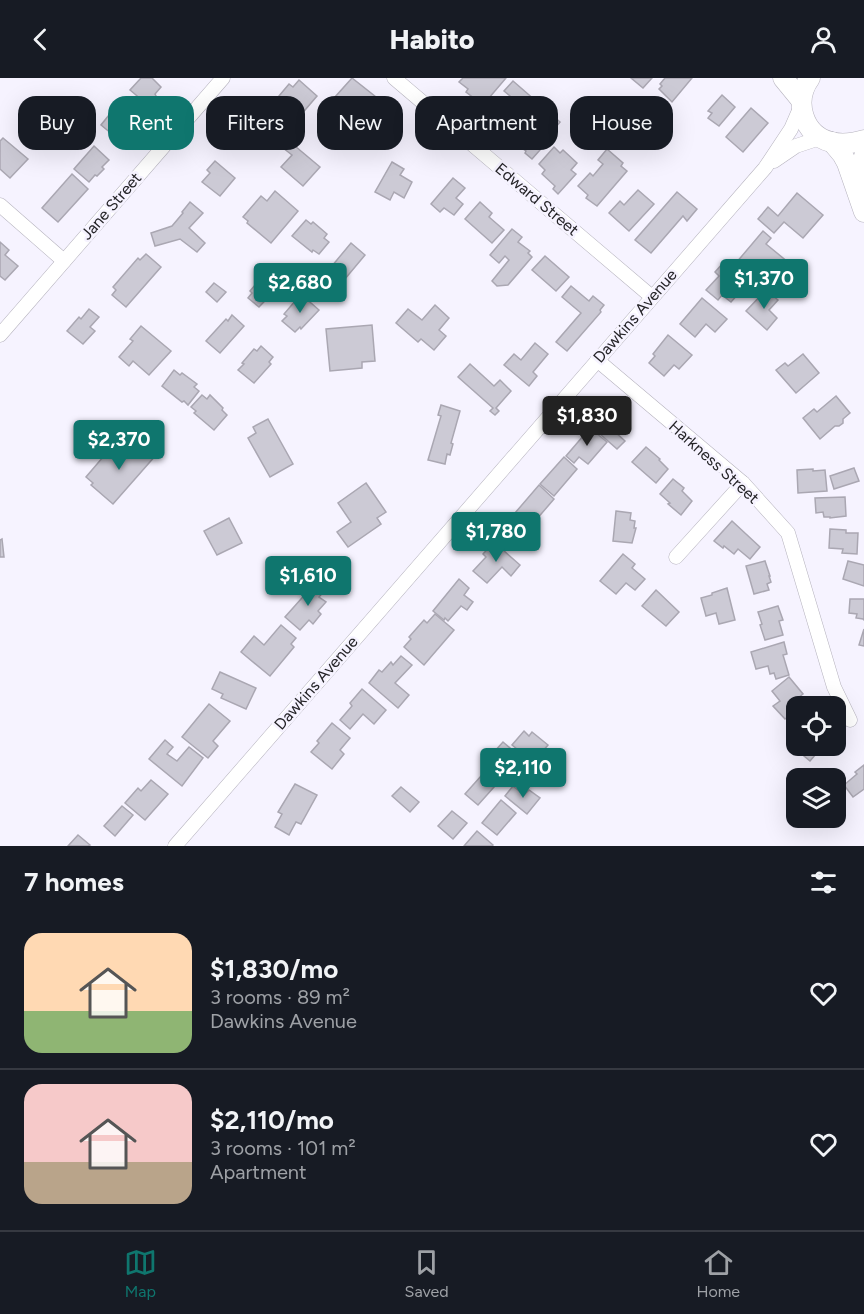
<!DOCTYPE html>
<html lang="en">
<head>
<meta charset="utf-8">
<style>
	:root { --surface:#171b24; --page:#242831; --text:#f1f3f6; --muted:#9ea1a6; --line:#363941; --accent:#0f766e }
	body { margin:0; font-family:Figtree,sans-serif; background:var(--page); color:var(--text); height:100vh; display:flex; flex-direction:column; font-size:22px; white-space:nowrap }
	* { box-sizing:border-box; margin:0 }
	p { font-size:20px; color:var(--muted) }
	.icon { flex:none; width:33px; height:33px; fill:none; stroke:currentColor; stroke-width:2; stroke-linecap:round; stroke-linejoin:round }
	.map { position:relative; height:768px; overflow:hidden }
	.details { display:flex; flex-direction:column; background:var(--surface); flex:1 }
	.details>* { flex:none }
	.banner { position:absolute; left:18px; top:18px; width:828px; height:54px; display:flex; gap:12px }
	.fabs { position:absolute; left:786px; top:618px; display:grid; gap:12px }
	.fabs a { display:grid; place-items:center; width:60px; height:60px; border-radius:12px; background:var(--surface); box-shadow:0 6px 24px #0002; font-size:30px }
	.price { position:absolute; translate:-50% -51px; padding:0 14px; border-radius:6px; background:var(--accent); color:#fff; font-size:20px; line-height:39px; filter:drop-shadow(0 2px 3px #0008) }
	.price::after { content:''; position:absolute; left:50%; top:36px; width:18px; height:14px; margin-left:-9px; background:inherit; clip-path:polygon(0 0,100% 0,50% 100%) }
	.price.on { background:#222; color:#fff }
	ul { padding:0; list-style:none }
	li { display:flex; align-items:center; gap:18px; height:150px; padding:0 24px }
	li+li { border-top:2px solid var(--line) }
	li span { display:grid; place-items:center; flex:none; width:168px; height:120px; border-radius:18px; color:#555 }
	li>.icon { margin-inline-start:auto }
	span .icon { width:72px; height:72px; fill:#fffc; stroke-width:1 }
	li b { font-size:26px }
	h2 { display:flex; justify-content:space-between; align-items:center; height:72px; padding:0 24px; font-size:26px }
	.chip { padding:0 21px; border-radius:18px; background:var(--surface); box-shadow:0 6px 24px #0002; font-size:21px; line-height:54px }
	.chip.on { background:var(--accent); color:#fff }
	header { display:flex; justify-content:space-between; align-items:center; height:78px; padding:0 24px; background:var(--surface); font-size:27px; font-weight:800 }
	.dock { display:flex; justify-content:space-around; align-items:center; height:84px; border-top:2px solid var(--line); background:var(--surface); font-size:16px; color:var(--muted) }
	.dock a { display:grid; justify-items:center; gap:3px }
	.dock .on { color:var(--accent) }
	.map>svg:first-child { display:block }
</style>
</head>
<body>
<header><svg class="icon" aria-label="back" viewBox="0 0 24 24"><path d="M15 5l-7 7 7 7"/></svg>Habito<svg class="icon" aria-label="person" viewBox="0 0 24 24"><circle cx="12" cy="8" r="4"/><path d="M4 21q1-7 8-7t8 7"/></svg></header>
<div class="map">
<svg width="864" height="768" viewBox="0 0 864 768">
	<rect width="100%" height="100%" fill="#f6f3ff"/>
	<g fill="#cccad5" stroke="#aaa7b2" stroke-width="1.5">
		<polygon points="141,0 152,0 161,9 155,16 156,18 148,27 130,12"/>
		<polygon points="352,0 390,30 374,49 364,40 362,42 335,19"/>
		<polygon points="463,0 506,0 483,27 466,14 468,11 459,4"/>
		<polygon points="631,0 652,0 643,10"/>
		<polygon points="665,0 692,0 672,24 659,11 662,8 660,6"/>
		<polygon points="299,2 317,18 294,45 282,35 289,27 279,18 289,6 293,9"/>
		<polygon points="513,3 536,23 510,53 502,46 504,44 498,38 496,40 485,30 493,20 502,27 510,18 504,13"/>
		<polygon points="722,17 735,29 719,48 708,40 712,35 708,33"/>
		<polygon points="117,27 135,42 118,61 101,47"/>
		<polygon points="541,27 560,44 554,51 557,53 532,81 525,75 526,73 523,71 525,69 512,58 521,47 523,48"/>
		<polygon points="751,30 768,45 743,74 726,59"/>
		<polygon points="252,38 266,59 252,68 248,63 237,70 225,50 234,45 236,48"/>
		<polygon points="3,60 28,81 10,100 0,91 0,63"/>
		<polygon points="289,63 320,89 303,108 281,89 292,77 283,70"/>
		<polygon points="94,68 109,82 102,89 104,91 97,98 95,97 89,104 74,91"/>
		<polygon points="554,69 560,75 563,72 577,85 571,92 576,96 558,116 553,111 555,108 542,96 545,92 539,86"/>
		<polygon points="607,71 623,85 621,88 627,93 597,128 586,120 588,117 578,108 590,95 593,98 603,86 598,82"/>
		<polygon points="215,83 235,100 220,118 202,104 210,95 207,92"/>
		<polygon points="392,84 404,91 400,97 412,104 404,120 394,114 390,122 375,114"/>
		<polygon points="72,96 88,111 58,144 42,130"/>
		<polygon points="453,100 465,110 456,120 463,126 454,137 444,130 440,134 431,126"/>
		<polygon points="638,112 654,126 629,153 609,135 620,123 624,127"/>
		<polygon points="275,113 298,133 271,165 247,145 248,143 243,139 261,118 267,123"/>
		<polygon points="677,114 697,131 687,143 683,138 651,175 635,162"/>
		<polygon points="797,115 823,137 803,160 784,144 774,155 758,141 768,129 778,138"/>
		<polygon points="190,124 203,135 189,150 205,165 197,174 180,161 155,168 151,155 172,148 183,135 182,134"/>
		<polygon points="480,124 492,135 489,139 504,152 492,165 465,141"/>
		<polygon points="306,142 311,146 313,144 327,156 324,160 329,164 319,176 313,172 312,174 292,158"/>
		<polygon points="512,151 522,159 518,164 530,173 528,175 532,179 508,207 497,208 492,203 509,182 505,178 499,185 490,177"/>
		<polygon points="763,153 771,160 766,166 794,189 778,208 750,185 745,192 736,185"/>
		<polygon points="0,164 9,172 5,177 18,188 5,202 0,198"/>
		<polygon points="351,165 365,177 345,201 343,199 338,203 327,194"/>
		<polygon points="146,176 161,189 126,229 112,217 116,212 113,209 138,180 140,182"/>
		<polygon points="545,178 569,199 556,213 532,192"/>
		<polygon points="723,185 747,206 731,224 722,217 718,222 706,212 719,198 715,194"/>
		<polygon points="270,189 285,202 259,229 248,220 252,215 250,213"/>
		<polygon points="214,205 226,214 217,224 206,214"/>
		<polygon points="571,208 589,223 593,218 604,227 600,232 601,234 567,273 556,264 581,235 562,219"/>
		<polygon points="766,212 778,222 769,232 777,240 767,252 746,233"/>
		<polygon points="303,218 319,232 301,251 300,249 295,254 282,243 287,238 284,236 296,222 298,223"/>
		<polygon points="702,220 727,241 715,254 706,246 695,259 680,246"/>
		<polygon points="435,227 449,240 439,252 446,258 434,272 421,261 418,264 396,245 408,231 422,242"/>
		<polygon points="89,231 99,239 90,249 95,253 83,266 67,253 79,239 81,241"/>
		<polygon points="232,237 244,248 220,275 206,263 226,241 228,243"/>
		<polygon points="372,247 375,283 362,284 362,290 330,293 326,251"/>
		<polygon points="141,248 171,273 149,297 133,283 129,288 119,279 133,263 130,261"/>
		<polygon points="668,257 692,277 679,291 674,287 664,298 649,285 655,278 653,276"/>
		<polygon points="535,265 548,276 533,294 537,298 529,308 504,287 514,276 521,282"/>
		<polygon points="261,268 273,279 269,284 271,286 254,305 238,292 244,286 242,285 254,271 257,273"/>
		<polygon points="803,276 819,295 796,315 776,292 785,285 788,288"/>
		<polygon points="470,286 494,308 500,302 511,313 496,330 499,333 495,337 490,333 493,330 458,299"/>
		<polygon points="174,292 180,297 182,295 197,306 194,309 199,313 188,327 184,323 182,324 162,308"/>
		<polygon points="202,317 207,321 210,317 223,330 222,332 227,337 214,352 194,335 196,333 191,329"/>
		<polygon points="836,318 850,335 843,341 843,345 839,348 835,348 820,361 803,340 814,331 817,334"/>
		<polygon points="617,321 629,332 624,337 627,339 614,353 625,363 617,371 591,348 594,346 590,343 599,333 601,335 611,325 612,326"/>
		<polygon points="441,327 460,333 451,365 453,366 450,377 447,376 445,386 428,382 441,338 438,337"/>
		<polygon points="268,341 293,386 270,399 248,360 256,355 253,349"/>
		<polygon points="590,350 607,364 588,386 579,379 574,385 566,378"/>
		<polygon points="115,365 122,371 124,369 134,378 144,367 156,377 113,426 91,407 93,405 86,399"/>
		<polygon points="646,369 660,381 659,382 668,391 656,405 632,384"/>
		<polygon points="564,379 577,391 554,418 540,406"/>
		<polygon points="854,390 859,403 834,411 830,398"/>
		<polygon points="813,391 813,393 825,392 827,413 798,415 797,392"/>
		<polygon points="673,401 684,410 682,413 692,423 681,437 668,426 670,425 660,416"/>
		<polygon points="366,405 386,434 377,440 381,446 348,469 337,454 351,444 338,425"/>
		<polygon points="539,407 554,421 530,449 515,435"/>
		<polygon points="845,419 846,438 830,440 830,439 824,439 823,434 816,435 815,420"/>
		<polygon points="616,433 631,435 630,442 635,443 634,450 636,450 632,465 613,463"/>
		<polygon points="229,440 242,465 217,477 204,453"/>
		<polygon points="732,443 760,469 750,481 738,471 734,476 724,468 723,470 714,463"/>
		<polygon points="830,451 846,452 846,455 858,455 857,476 842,475 843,471 829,470"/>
		<polygon points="2,461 4,479 0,479 0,462"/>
		<polygon points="494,464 520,487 511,498 502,489 487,505 473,493 486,479 483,476"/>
		<polygon points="623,476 635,486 632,490 645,501 635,512 626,505 616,516 600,503"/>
		<polygon points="765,483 770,498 769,498 771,504 767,506 769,512 754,516 746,488"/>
		<polygon points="848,483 864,487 864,508 843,501"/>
		<polygon points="459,501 469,510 464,517 473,524 467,532 461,528 448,543 445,540 444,542 433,533"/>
		<polygon points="317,503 326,511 319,519 326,524 318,533 321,536 313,546 309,542 300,552 285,539"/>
		<polygon points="727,510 735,542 719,546 716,535 706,538 701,520 712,517 712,515"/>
		<polygon points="656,512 679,534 666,548 642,528"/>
		<polygon points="850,521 864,521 864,542 863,541 856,540 857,536 849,535"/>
		<polygon points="778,528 783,542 779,543 783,557 765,562 760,547 762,546 758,534"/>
		<polygon points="435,536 454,552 424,587 404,569 411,561 409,559 424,542 427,545"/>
		<polygon points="281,547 296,560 291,566 294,569 270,598 241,574 254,558 264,567"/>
		<polygon points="864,551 864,568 859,567"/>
		<polygon points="784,564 787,576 783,577 789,597 776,601 774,595 770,596 768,588 756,591 751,574"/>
		<polygon points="401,578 412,587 395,605 409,617 398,630 369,605 379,592 382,594 391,584 393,587"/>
		<polygon points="220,594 256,610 246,631 221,620 223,616 212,611"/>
		<polygon points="789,599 803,616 798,620 803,627 800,628 796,628 796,632 785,641 773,628 780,623 772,613"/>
		<polygon points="362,611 386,632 374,646 363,636 350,651 340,642 352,628 350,625"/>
		<polygon points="209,626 230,643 213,663 218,668 208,680 182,659"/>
		<polygon points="332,645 350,660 340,672 344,676 332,691 311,674 319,665 317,663"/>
		<polygon points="524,653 529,658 532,654 548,667 536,681 529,676 527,679 512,667"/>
		<polygon points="796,654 796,668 821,668 822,669 810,683 798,673 799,671 789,663"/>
		<polygon points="165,662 173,669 167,676 177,683 189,669 203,680 182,708 149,681"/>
		<polygon points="503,664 522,680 517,686 522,690 513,701 498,688 503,682 494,674"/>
		<polygon points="864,687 864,711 853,719 844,707 857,696 855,694"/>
		<polygon points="481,698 494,709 478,727 465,716"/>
		<polygon points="151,702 168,716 145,742 125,725 138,710 141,713"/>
		<polygon points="295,706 317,717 301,746 296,744 289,757 275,749 282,736 278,734"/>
		<polygon points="513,708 524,717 529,712 540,720 527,736 505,718"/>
		<polygon points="401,709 419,724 410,734 392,718"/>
		<polygon points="501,722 516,735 497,757 482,745"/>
		<polygon points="122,728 133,737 115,758 104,748"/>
		<polygon points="452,733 467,745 453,761 438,748"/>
		<polygon points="477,753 493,767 492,768 464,768"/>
		<polygon points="78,757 90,767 88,768 68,768"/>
	</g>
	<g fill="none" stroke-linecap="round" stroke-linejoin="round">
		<defs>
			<g id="street">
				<polyline points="394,0 652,219"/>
				<polyline points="774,83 796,68 820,60"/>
				<polyline points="0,127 64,183"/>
				<polyline points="0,257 223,0"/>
				<polyline points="597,282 743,405 788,455 834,609 850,642"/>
				<polyline points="676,479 743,405"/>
				<polyline points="175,768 765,90 791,51 801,28"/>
			</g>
			<g id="secondary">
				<polyline points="783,0 801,22"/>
				<path d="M810,0C793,23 803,57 831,64C842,67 854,65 864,62"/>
				<polyline points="832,64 842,76 847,85 864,134"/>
				<polyline points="863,114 862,95 864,78"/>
			</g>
		</defs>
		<use href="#street" stroke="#b6b3be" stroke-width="15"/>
		<use href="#secondary" stroke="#b6b3be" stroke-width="21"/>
		<use href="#street" stroke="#fff" stroke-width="14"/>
		<use href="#secondary" stroke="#fff" stroke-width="20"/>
	</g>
	<g text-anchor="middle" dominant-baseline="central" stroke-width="5" stroke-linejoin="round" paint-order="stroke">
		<g font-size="16" fill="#252428" stroke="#f6f3ff">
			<text transform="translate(537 121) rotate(40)">Edward Street</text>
			<text transform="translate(111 128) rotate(-49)">Jane Street</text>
			<text transform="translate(635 238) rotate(-49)">Dawkins Avenue</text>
			<text transform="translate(714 384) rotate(42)">Harkness Street</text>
			<text transform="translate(316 605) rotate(-49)">Dawkins Avenue</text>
		</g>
	</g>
</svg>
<div class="fabs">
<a><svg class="icon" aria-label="locate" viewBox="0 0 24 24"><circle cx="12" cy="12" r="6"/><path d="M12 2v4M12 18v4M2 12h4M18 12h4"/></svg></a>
<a><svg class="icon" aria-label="layers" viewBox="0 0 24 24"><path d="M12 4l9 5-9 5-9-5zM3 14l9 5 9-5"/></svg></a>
</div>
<b class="price" style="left:764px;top:232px">$1,370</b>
<b class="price" style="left:300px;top:236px">$2,680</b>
<b class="price on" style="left:587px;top:369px">$1,830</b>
<b class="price" style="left:119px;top:393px">$2,370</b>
<b class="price" style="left:496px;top:485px">$1,780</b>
<b class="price" style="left:308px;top:529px">$1,610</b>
<b class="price" style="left:523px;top:721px">$2,110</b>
<div class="banner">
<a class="chip">Buy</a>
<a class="chip on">Rent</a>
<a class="chip">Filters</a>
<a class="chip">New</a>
<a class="chip">Apartment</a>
<a class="chip">House</a>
</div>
</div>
<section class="details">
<h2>7 homes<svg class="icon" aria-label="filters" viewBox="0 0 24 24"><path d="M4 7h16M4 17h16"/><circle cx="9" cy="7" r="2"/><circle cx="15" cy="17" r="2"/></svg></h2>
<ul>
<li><span style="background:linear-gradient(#ffd9b3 65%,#8fb573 0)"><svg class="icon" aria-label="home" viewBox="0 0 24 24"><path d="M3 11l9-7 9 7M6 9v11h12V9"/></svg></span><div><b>$1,830/mo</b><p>3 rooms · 89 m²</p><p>Dawkins Avenue</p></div><svg class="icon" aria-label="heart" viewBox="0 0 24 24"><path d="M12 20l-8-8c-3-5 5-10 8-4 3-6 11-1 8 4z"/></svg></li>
<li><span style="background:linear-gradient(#f6c9c9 65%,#b9a48a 0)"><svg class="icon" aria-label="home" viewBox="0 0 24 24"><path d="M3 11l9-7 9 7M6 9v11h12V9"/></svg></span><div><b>$2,110/mo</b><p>3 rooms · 101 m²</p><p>Apartment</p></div><svg class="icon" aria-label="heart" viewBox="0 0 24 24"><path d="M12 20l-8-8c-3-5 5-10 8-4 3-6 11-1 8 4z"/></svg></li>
</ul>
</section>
<nav class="dock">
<a class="on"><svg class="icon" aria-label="map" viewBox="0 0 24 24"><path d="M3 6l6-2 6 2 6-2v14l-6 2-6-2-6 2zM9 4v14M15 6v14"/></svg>Map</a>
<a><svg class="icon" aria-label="saved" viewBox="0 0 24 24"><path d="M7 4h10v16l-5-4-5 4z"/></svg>Saved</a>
<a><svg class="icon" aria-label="home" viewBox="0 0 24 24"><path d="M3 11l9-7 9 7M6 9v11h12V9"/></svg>Home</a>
</nav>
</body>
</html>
